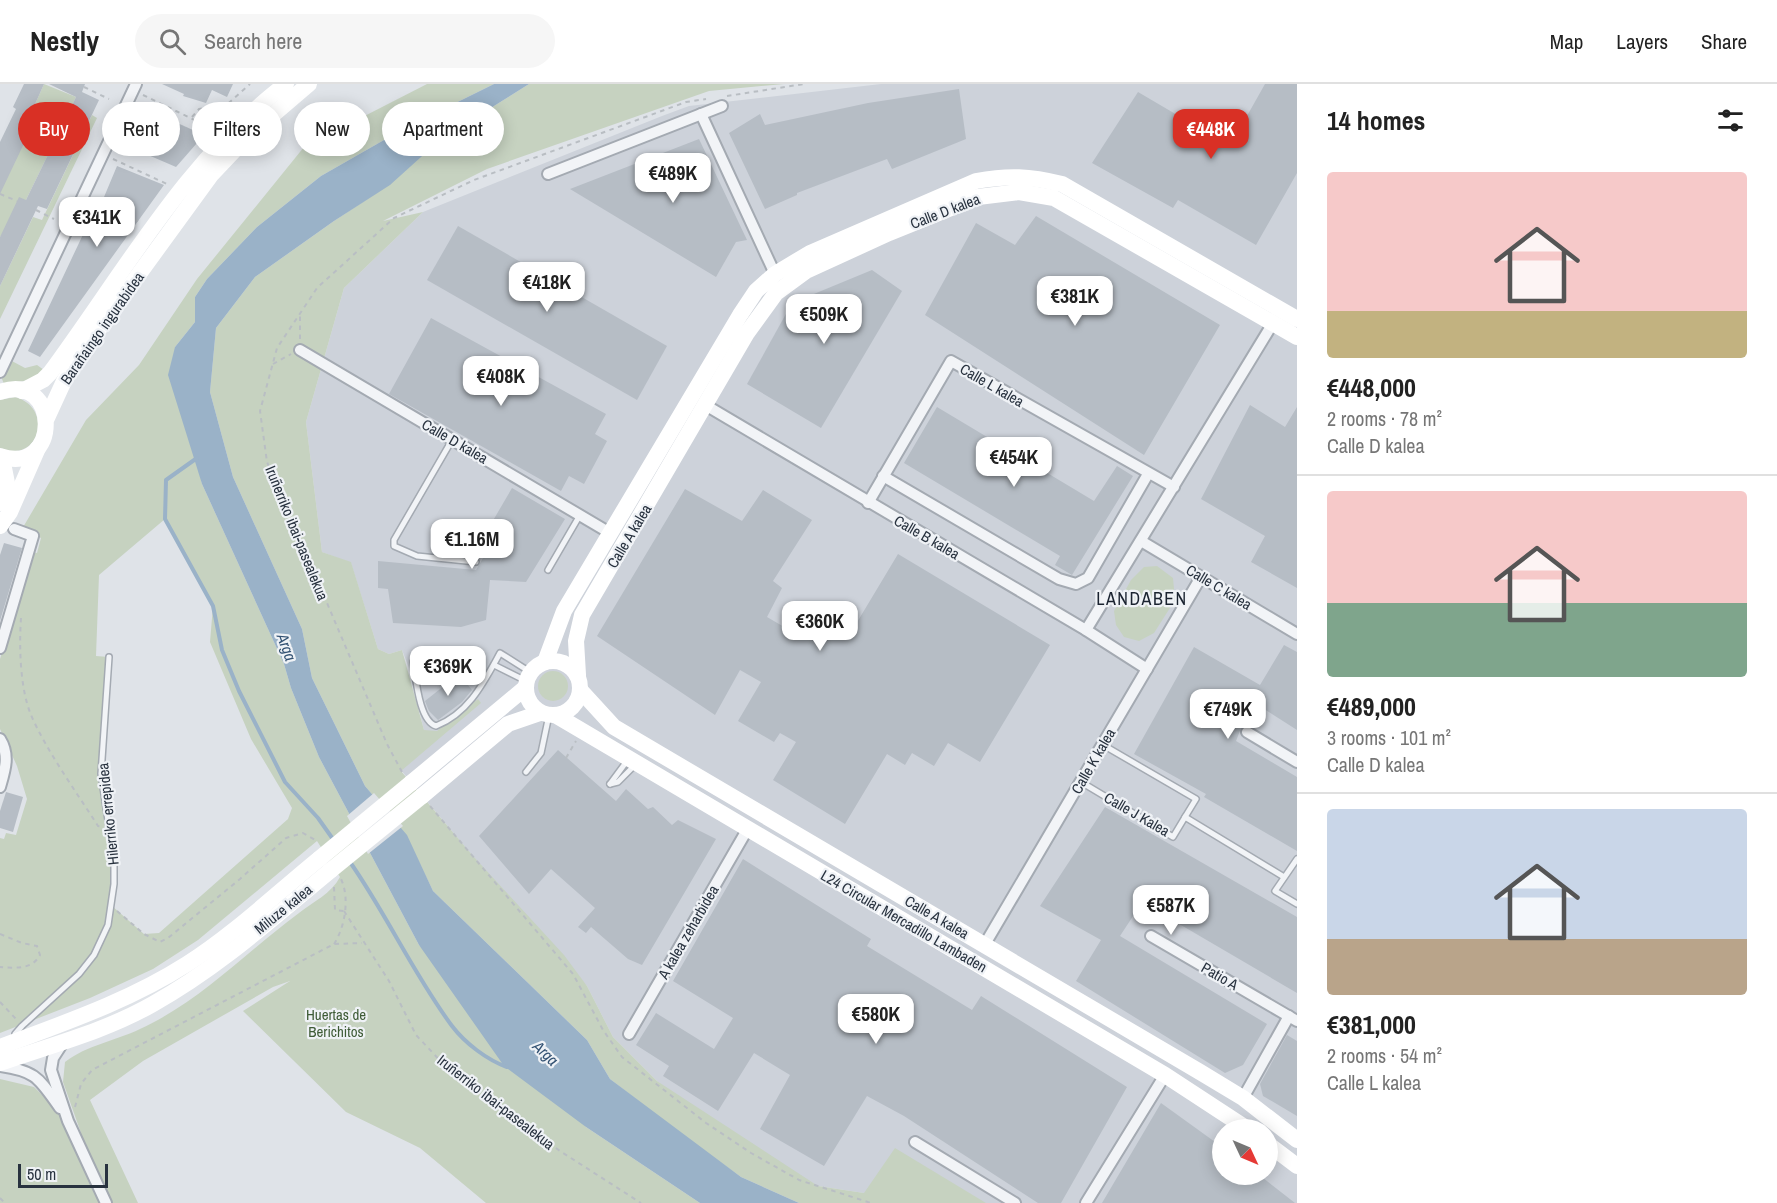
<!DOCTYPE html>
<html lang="en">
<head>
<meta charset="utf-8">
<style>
	:root { --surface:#fff; --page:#f6f6f6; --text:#222; --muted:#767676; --line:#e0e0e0; --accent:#d93025 }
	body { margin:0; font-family:"Archivo Narrow",sans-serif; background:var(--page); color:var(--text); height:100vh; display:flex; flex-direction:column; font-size:22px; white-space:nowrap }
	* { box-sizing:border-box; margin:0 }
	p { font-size:20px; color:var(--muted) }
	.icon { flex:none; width:33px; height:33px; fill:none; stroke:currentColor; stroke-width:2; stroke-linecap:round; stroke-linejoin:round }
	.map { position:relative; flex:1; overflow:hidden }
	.details { display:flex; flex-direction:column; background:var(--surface); width:480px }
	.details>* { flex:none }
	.hud { position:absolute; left:18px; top:18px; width:570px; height:54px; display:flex; gap:12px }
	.needle { width:39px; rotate:134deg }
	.controls { position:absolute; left:1212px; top:1035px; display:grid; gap:12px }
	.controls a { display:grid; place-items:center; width:66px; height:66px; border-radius:50%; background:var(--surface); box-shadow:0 3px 15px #0003; font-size:30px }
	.scale { position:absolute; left:18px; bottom:15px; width:90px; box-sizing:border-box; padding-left:6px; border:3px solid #28323f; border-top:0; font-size:16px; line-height:21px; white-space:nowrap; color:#28323f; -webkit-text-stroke:4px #eff2f6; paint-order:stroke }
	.price { position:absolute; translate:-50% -51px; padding:0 14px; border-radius:12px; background:#fff; color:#222; font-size:20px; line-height:39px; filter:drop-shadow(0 2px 3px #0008) }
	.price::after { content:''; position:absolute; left:50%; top:36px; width:18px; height:14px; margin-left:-9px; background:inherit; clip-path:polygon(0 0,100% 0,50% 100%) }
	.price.active { background:var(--accent); color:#fff }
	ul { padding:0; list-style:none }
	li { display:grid; align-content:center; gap:12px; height:318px; padding:0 30px }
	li+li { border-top:2px solid var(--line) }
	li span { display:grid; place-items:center; height:186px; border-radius:6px; color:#555 }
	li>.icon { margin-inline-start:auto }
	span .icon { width:108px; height:108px; fill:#fffc; stroke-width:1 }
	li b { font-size:26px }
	h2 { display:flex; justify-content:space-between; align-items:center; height:72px; padding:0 30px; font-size:26px }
	.tag { padding:0 21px; border-radius:27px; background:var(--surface); box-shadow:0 3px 15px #0003; font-size:21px; line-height:54px }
	.tag.active { background:var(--accent); color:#fff }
	header { display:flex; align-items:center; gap:36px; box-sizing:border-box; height:84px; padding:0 30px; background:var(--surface); border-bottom:2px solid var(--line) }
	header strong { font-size:28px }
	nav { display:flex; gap:33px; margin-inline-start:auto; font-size:21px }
	.search { width:420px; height:54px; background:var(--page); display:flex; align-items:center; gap:15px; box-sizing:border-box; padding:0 21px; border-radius:33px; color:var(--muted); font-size:22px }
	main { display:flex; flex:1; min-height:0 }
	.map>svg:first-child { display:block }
</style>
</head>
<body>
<header>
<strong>Nestly</strong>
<div class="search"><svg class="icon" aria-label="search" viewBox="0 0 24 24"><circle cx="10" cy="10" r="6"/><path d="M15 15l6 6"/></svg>Search here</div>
<nav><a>Map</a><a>Layers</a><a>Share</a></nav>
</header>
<main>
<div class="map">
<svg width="1297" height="1119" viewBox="0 0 1297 1119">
	<rect width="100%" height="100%" fill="#dfe3e8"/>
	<path fill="#cdd2da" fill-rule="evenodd" d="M881,0H1297V1119H986L864,1109L818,1102L743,1061L657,997L613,953L587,902L505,811L401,686L428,663L409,584L402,566L389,570L378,565L351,479L322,468L306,338L344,204L423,128L662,32L689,22ZM1222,1046H1268V1090H1222Z"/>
	<g fill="#c6d2c0" fill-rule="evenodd">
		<polygon points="44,0 76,13 26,116 0,153 0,106 38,30 32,27"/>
		<path d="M427,0H494L405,44L321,92L257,143L207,195L195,213V238L175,263L202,400L284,580L291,604L319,673L419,861L586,1043L700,1119H486L420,1064L346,1028L243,927L290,897L273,903L143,977L90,1016L138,1119H0V995L34,1003L81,1049L63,998L65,978C87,961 115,957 140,945C201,917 246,868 299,829C314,817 331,810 340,793L317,757L198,856L153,885L90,914L0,949V754L4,755L6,749L16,751L27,715L17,682L0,645V575L32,468L37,469L41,454L22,445L86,336L139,281L197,195L304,63ZM165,435L213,522L210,558L251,655L292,724L288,735L159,849L144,850L112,822L113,763L116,760C91,712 105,627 109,573L96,572L99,491Z"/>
		<polygon points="529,0 784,0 709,7 487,85 383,137 423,128 344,204 306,338 322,468 351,478 378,565 389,570 402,566 424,646 437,647 478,615 481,619 401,687 473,772 564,871 587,902 613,953 657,997 818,1102 864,1109 895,1064 986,1119 799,1119 741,1093 685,1053 610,995 587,956 433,807 406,751 365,702 312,594 302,545 233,393 210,308 216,244 255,193 334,137 390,100 441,55"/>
		<polygon points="92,31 97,34 0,235 0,202 33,133 42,136"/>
		<polygon points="10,276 25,284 37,281 44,286 30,296 4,300 2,295"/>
		<path d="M15,313C49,322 43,367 14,367C10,368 4,365 0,364V316Z"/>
		<polygon points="1157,482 1173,494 1175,516 1154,549 1139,557 1124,553 1116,541 1114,527 1131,496 1144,483"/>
		<circle cx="553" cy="602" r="15"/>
	</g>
	<polygon fill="#9ab2c8" points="494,0 529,0 441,55 390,101 334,137 255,193 216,244 210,308 233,393 302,545 312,594 365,702 407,751 433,807 587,956 610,995 741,1093 799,1119 700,1119 586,1043 504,982 419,861 319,673 291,604 284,580 202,400 168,291 175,263 195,238 195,213 207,195 257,143 321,92 405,44"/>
	<polygon fill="#dfe3e8" points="374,709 403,742 368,770 347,732"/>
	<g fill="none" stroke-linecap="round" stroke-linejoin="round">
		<g stroke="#9ab2c8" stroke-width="4">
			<polyline points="197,374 166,396 165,435 213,522 222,566 239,607 285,698 318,734 335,758"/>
			<path d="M350,778C387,831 414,891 452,942C465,959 487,976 507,983"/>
		</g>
	</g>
	<g fill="#b6bdc5">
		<polygon points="24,0 44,0 32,27 38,30 0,110 0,58 16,25 13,23"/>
		<polygon points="49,0 85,0 82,8 99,16 47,125 38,122 0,202 0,153 19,113 26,116 76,13"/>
		<polygon points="162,0 233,0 227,13 212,6 206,19 183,12 184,10"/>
		<polygon points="1265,0 1297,0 1297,89 1256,161 1178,116 1173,124 1092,79 1138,8 1230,62"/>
		<polygon points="959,5 966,55 892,85 887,75 797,109 797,111 765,125 729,49 760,30 765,41 868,19"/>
		<polygon points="142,23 204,51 176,83 125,61"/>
		<polygon points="699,55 747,156 736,158 716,193 570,105"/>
		<polygon points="117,82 164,101 40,273 28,267 96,123 99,125"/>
		<polygon points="1036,132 1220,241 1144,371 925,231 976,139 1015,161"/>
		<polygon points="458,142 667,262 637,316 427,196"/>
		<polygon points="872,186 902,207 821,344 747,300 792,219"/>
		<polygon points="431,234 606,330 595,350 607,357 584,400 569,392 561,407 389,310"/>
		<polygon points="1250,321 1285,343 1297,323 1297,504 1251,478 1265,452 1201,415"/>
		<polygon points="937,323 1094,417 1117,382 1133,392 1072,491 1055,481 1060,472 904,379"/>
		<polygon points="512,404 565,435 526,498 490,496 486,536 461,543 393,539 388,505 378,504 378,477 476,486 500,445 491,440"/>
		<polygon points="685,405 742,437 763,406 812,436 773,497 782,504 767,533 791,547 804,524 850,550 898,470 1050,561 980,678 948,659 934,682 912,669 905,681 887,670 845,740 773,696 796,658 780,649 774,658 738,637 761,598 740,586 715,631 597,552"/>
		<polygon points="4,459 22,464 0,537 0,471"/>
		<polygon points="1284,561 1297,568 1297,646 1258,621 1246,641 1241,644 1236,657 1297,693 1297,767 1204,713 1206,710 1134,670 1194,563 1260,601"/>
		<polygon points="459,590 472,606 462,618 438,636 429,627 425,617"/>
		<polygon points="558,666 616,717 626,705 648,725 653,723 672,741 678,736 716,755 642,881 628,875 591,843 586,849 578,843 595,824 551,785 529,810 479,752"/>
		<polygon points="6,708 23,713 13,748 0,744 0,727"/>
		<polygon points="1105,723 1297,833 1297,909 1157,827 1152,833 1139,823 1120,852 1267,940 1243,981 1225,989 1076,897 1101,856 1040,822"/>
		<polygon points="743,775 871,855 867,862 972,926 981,912 1127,1003 1061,1119 1038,1119 904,1032 867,1012 824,1082 760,1045 790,991 754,969 718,1027 663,992 669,982 636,961 656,929 714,965 733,934 673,897"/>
		<polygon points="1287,951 1297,957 1297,1032 1263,1012 1260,1000"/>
		<polygon points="1161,1019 1222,1063 1222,1090 1258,1090 1295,1119 1102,1119"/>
	</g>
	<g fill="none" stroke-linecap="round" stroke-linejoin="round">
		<defs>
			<g id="lane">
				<polyline points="452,356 394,456 394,462 417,472 476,478"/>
				<polyline points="548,486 580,431"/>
				<path d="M413,578C416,594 419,637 436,642C469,629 484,598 500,569L530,588"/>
				<polyline points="494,581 526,597"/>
				<polyline points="1103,661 1196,715 1185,733"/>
				<polyline points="526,688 541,669 549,631"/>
				<polyline points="1081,698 1173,753 1185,733 1284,793"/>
				<polyline points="610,700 618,698 636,680"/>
				<polyline points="610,700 627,677"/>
				<polyline points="1297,775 1275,807 1297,820"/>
				<polyline points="16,953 15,950 22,942 79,890 94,871 108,841 114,800 114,777 101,690 109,573"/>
			</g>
			<g id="street">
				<polyline points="701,30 775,190"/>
				<polyline points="548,90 722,22"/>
				<polyline points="300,266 610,449"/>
				<polyline points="0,288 136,0"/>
				<polyline points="707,322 1086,546 1147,585"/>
				<polyline points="883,392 1059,495 1076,500 1088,494 1148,390"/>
				<polyline points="868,419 951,277 1174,403"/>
				<polyline points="1141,457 1297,550"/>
				<polyline points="1086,546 1273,239"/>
				<polyline points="0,564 33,452 14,445"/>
				<polyline points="1247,648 1297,678"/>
				<path d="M0,655C10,671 5,686 0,703"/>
				<polyline points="1151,852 1297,937"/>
				<polyline points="985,860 1201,493"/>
				<polyline points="629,950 747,746"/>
				<polyline points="64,957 53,974 51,986 68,1037 106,1119"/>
				<path d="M0,982C37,987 39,995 60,1024"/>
				<polyline points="1243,1014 1289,932"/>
				<polyline points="915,1058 1015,1119"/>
				<polyline points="1086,1119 1165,991"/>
			</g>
		</defs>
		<use href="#lane" stroke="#a4aab2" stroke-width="8"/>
		<use href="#street" stroke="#a4aab2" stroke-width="14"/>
		<g stroke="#b9bec3" stroke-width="2" stroke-dasharray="4.5 4.5" stroke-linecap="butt">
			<polyline points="84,3 109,15"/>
			<polyline points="143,11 215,46"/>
			<polyline points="727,12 804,0"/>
			<polyline points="192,33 199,25 206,24 210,20 222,25 250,0"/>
			<polyline points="113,75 167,100"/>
			<polyline points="0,110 17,117"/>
			<polyline points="94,116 138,137"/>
			<polyline points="36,126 54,135"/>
			<polyline points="300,255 300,231"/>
			<polyline points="273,280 291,270"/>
			<path d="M21,534C19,563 20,604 31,631C46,666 77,709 98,742L102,743"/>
			<polyline points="566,674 576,657"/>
			<polyline points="402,688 387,660 267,378 260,327 277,264 317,204 394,134 474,96 686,18 706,15"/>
			<polyline points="430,722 573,890 603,946 622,973 706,1039 751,1069 799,1096 871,1119"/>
			<polyline points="334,803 335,826 344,827"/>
			<polyline points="117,827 144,850 160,858 168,854 240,795 286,754 303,749 317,757"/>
			<polyline points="344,827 389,897 416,951 448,985 560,1067 641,1119"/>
			<path d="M0,850L22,859L37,862L40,871C32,886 15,884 0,883"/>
			<path d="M334,860C345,843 350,814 341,795"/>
			<polyline points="0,918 16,935"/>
			<polyline points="75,1023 81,1000 92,986 334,860 362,859"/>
			<polyline points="0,1114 5,1119"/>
		</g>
		<use href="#lane" stroke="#f2f4f7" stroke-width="5"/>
		<use href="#street" stroke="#f2f4f7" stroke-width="10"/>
		<g stroke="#fff" stroke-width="16">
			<path d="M22,307L43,296L50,289C124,189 186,76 286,0"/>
			<path d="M0,308C61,287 61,393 0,372"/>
			<polyline points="47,334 64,297 83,267 211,91 247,53 309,0"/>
			<polyline points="0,419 7,399 2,374"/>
			<polyline points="0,442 10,428 38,364"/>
			<circle cx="553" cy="604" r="27"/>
			<path d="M545,578L564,527L740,231L756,207L775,190L810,169L976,97C1009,91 1029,92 1062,100L1297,235"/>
			<polyline points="578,591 576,557 582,531 747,249 776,209 806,187 889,149 978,113 1019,108 1054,114 1297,253"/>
			<polyline points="581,607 614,643 1200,988 1243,1014 1297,1056"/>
			<polyline points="557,632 1165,991 1249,1046"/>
			<polyline points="411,699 525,604"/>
			<polyline points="422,712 508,640 540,629"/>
			<path d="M0,963C64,939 129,917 187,880C234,850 276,810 319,775"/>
			<path d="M0,979C51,961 106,947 153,920C218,884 274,833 331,786"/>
			<polyline points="1268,1060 1297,1082"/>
		</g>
		<g stroke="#fff" stroke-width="16">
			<polyline points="319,775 411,699"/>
			<polyline points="331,786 422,712"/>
		</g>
	</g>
	<g text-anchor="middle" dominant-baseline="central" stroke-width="4.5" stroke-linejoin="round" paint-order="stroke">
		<g font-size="15" fill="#28323f" stroke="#eff2f6">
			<text transform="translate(945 127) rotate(-21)">Calle D kalea</text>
			<text transform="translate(102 244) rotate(-55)">Barañaingo ingurabidea</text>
			<text transform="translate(992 301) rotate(30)">Calle L kalea</text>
			<text transform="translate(455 357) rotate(30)">Calle D kalea</text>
			<text transform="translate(297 449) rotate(68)">Iruñerriko ibai-pasealekua</text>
			<text transform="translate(629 452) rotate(-59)">Calle A kalea</text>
			<text transform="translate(927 453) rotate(30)">Calle B kalea</text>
			<text transform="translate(1219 503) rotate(31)">Calle C kalea</text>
			<text transform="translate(1093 677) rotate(-60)">Calle K kalea</text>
			<text transform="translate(108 730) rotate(-96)">Hilerriko errepidea</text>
			<text transform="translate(1137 730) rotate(30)">Calle J Kalea</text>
			<text transform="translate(283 825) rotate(-39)">Miluze kalea</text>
			<text transform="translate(937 833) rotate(30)">Calle A kalea</text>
			<text transform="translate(904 837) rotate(30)">L24 Circular Mercadillo Lambaden</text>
			<text transform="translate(688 848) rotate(-60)">A kalea zeharbidea</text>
			<text transform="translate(1220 892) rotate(30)">Patio A</text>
			<text transform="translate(496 1018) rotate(38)">Iruñerriko ibai-pasealekua</text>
		</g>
		<g font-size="15" fill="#3e5b36" stroke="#eff2f6">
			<text x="336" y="930">Huertas de<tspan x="336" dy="17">Berichitos</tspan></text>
		</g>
		<g font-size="16" font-style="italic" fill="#335273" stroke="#eff2f6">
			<text transform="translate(287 563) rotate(70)">Arga</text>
			<text transform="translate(546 969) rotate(44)">Arga</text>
		</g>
		<g font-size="18" letter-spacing="1.5" fill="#1a2330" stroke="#eff2f6">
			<text x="1142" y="514">LANDABEN</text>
		</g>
	</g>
</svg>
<div class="controls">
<a><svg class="needle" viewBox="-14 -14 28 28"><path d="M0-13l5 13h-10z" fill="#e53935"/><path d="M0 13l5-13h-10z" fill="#767676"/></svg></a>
</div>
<div class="scale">50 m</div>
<b class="price active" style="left:1211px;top:76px">€448K</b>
<b class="price" style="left:673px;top:120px">€489K</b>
<b class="price" style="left:97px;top:164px">€341K</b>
<b class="price" style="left:547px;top:229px">€418K</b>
<b class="price" style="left:1075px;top:243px">€381K</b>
<b class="price" style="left:824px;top:261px">€509K</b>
<b class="price" style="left:501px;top:323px">€408K</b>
<b class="price" style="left:1014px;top:404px">€454K</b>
<b class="price" style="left:472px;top:486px">€1.16M</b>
<b class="price" style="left:820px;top:568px">€360K</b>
<b class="price" style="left:448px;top:613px">€369K</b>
<b class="price" style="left:1228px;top:656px">€749K</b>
<b class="price" style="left:1171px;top:852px">€587K</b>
<b class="price" style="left:876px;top:961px">€580K</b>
<div class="hud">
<a class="tag active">Buy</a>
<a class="tag">Rent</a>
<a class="tag">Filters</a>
<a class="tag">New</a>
<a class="tag">Apartment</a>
</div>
</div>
<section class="details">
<h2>14 homes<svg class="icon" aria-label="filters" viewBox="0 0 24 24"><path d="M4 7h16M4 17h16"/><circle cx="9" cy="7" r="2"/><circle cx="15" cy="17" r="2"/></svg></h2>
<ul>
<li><span style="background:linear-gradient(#f6c9c9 75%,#c2b280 0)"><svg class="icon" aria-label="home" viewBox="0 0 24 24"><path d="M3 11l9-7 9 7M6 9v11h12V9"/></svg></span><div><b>€448,000</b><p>2 rooms · 78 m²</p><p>Calle D kalea</p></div></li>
<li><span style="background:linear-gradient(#f6c9c9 60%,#7fa58c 0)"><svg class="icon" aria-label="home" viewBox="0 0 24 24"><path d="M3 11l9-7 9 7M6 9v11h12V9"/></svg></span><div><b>€489,000</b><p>3 rooms · 101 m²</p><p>Calle D kalea</p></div></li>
<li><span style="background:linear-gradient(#c9d6e8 70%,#b9a48a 0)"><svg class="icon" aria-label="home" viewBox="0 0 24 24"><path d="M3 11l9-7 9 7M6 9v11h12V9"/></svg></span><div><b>€381,000</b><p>2 rooms · 54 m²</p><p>Calle L kalea</p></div></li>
</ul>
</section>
</main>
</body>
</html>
